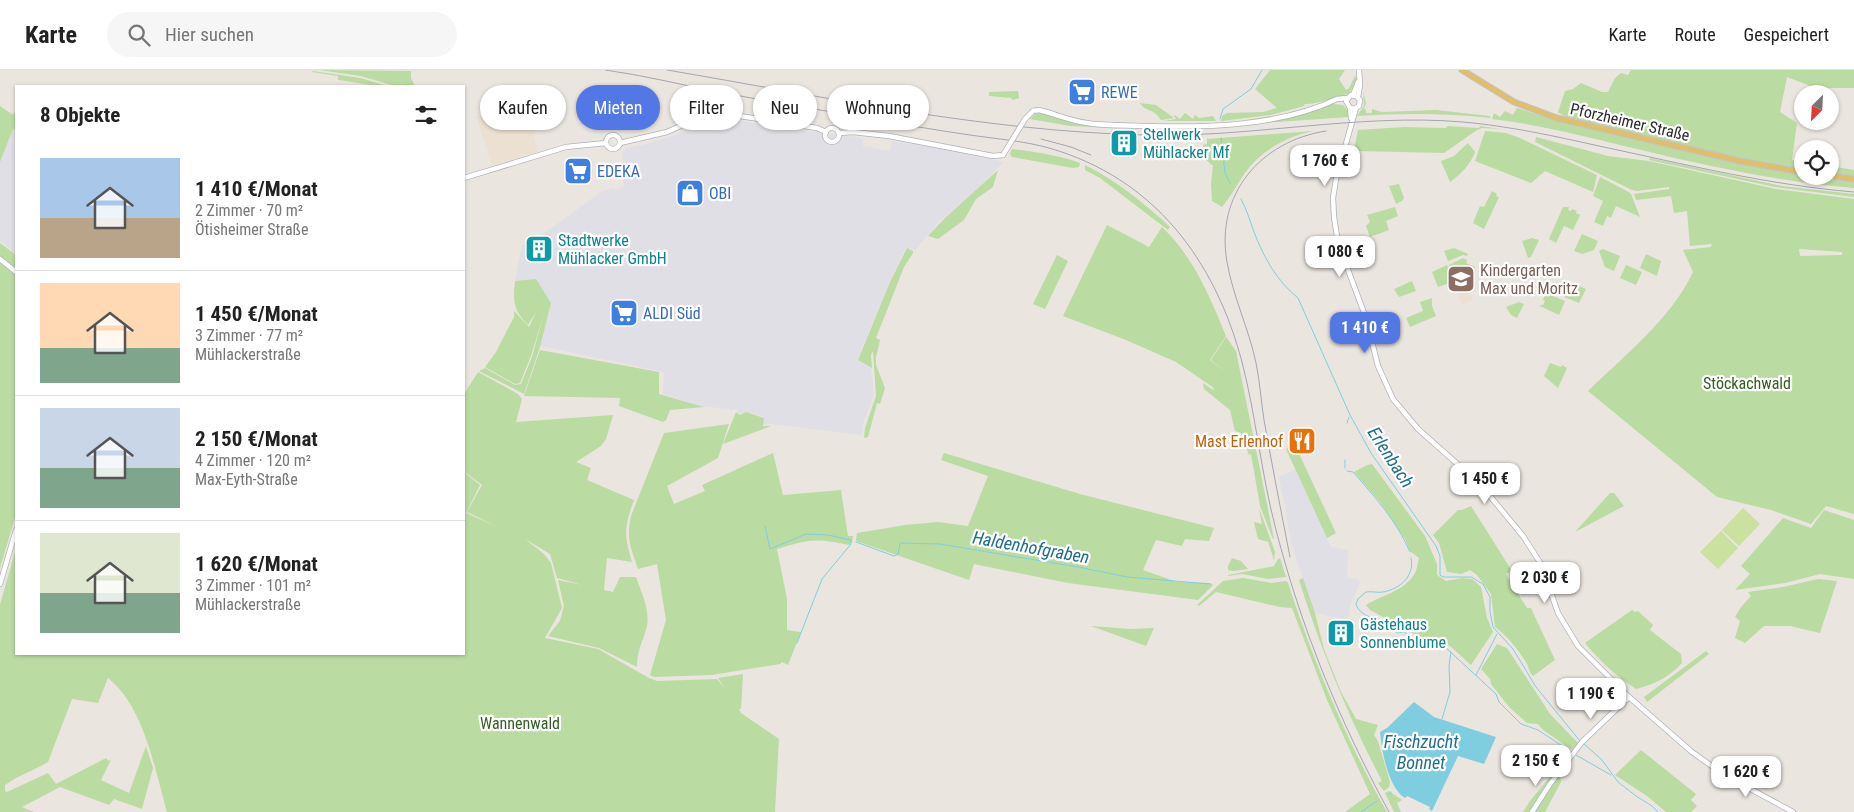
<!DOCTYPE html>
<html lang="de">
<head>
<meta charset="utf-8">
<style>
	:root { --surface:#fff; --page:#f6f6f6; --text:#222; --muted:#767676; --line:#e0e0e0; --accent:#5378e5 }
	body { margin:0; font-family:"Roboto Condensed",sans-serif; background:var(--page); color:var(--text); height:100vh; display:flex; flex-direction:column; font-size:19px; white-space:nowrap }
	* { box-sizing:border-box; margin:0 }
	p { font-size:16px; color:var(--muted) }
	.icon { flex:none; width:28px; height:28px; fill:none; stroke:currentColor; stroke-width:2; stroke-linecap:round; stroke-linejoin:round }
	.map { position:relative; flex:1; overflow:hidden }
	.drawer { position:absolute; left:15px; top:15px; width:450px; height:570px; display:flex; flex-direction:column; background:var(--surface); border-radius:0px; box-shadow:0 1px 4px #0004 }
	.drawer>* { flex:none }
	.hud { position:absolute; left:480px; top:15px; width:475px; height:45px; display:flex; gap:10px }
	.needle { width:32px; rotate:204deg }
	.fabs { position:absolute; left:1794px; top:15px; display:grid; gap:10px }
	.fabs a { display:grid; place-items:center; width:45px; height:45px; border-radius:50%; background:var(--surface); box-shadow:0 1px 4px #0004; font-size:25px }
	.price { position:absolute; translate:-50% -42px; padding:0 11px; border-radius:10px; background:#fff; color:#222; font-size:16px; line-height:32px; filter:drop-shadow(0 1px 2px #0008) }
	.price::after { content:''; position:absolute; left:50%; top:30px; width:15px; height:11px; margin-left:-8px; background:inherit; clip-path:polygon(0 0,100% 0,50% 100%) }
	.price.selected { background:var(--accent); color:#fff }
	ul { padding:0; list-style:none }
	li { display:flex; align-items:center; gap:15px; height:125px; padding:0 25px }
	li+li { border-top:1px solid var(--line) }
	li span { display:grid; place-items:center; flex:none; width:140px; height:100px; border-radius:0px; color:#555 }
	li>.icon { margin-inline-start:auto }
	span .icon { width:60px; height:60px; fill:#fffc; stroke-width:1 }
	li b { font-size:21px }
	h2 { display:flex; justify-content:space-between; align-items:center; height:60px; padding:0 25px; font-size:21px }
	.tag { padding:0 18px; border-radius:22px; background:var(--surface); box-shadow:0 1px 4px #0004; font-size:18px; line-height:45px }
	.tag.selected { background:var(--accent); color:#fff }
	header { display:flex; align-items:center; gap:30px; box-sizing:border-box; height:70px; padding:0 25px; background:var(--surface); border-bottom:1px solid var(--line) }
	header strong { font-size:24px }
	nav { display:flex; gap:28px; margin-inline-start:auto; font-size:18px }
	.search { width:350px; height:45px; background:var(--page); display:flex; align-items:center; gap:12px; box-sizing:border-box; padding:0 18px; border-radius:28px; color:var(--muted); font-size:19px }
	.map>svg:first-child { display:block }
</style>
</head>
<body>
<header>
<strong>Karte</strong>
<div class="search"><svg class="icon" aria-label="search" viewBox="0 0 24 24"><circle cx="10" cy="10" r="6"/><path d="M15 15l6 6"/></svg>Hier suchen</div>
<nav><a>Karte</a><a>Route</a><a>Gespeichert</a></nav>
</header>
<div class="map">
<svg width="1854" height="742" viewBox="0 0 1854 742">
	<rect width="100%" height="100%" fill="#ebe5df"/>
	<g fill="#e0dfe5">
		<polygon points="724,48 799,60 857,67 863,69 863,76 890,81 892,71 943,79 1003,92 1000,96 968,127 939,152 915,180 906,177 890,211 857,290 871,298 874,325 863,354 862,365 772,354 763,355 764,347 746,342 740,344 737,340 701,336 663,324 664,302 540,276 551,233 536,209 515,211 522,175 549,160 602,121 612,118 616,120 624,116 622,83 627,78 651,73"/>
		<polygon points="13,59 16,60 16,184 0,171 0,92"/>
		<polygon points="1295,400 1331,477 1348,480 1347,508 1357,509 1360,512 1350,535 1348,550 1315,543 1302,506 1292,475 1279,406"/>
	</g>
	<g fill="#ebe0d1">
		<polygon points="541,31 536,49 534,69 538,81 492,95 476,46 528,33"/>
		<polygon points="1460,198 1472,203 1468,213 1473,228 1472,230 1462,235 1450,203"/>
	</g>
	<g fill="#badba2" fill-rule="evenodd">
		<polygon points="319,0 411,1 411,8 415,16 395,16 361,6"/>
		<path d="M1270,0H1345L1339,9L1346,20L1349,18L1355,6L1357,8C1355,13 1353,19 1349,23C1343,27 1311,35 1305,34L1304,36L1271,45L1221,51L1222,46L1227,43L1263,42L1277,38L1255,19Z"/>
		<polygon points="1631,0 1854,0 1854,18 1823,18 1813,17 1787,7 1780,42 1797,53 1792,90 1802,92 1802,100 1765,94 1581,52 1567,48 1558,42 1565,21 1573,19 1581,13 1602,22 1608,22 1615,8 1621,3 1628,5"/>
		<path d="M313,1L360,8L388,16C371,16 355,12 338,10V6L312,2Z"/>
		<polygon points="1018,21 1019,28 1013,30 1011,28 989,26 989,22"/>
		<path d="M1363,21L1366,33L1364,39L1366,40V43H1372V39L1382,42L1436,40L1490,46L1491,48C1446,43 1401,43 1357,46L1364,36Z"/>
		<path d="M1140,33L1156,35L1174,48L1161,50C1154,38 1145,42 1140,33Z"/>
		<polygon points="1333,34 1343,35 1348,41 1349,47 1261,53"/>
		<polygon points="0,36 13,45 16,40 16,60 13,59 0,92"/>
		<path d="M1517,38L1566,53L1682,78L1737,93L1802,105V106L1854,111V118C1783,112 1711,97 1641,80C1591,68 1542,55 1492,49L1494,43L1500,47L1505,41L1513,45Z"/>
		<polygon points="1040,43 1087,56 1112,58 1070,56 1030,49 1035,44"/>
		<polygon points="1185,43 1193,49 1195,45 1199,48 1213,46 1216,51 1163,51 1176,49 1173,44 1180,49"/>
		<polygon points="1447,56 1479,58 1480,56 1500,59 1482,58 1477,60 1444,83 1357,81 1355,75 1358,60 1404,57 1446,58"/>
		<path d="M1313,61C1285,67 1261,81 1244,104C1237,115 1231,126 1222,137L1212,131L1211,114L1213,96L1204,88L1203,75L1207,74V69Z"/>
		<polygon points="1485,61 1506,63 1520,68 1597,105 1593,122 1545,101 1531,113 1475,91"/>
		<path d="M1536,67L1608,86L1649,91L1776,119L1854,129V444L1826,436L1811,454L1771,440L1717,427L1588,321C1624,286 1671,249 1693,202L1683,180L1711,177L1712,174L1690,176L1687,141L1674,143L1671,126L1636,130L1634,124L1669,119V117L1637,121L1632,120L1535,72ZM1799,179L1842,182V185L1800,186Z"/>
		<path d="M1468,73L1475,82C1470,95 1461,104 1450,112L1441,91L1454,86Z"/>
		<path d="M1012,79C1036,82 1058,85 1080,93L1079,97L1073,98L1012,87L1010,84Z"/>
		<polygon points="1650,88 1782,116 1854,124 1854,127 1775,117 1649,90"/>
		<path d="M1085,95C1118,112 1143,132 1170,157L1168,160L1100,108L1085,100Z"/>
		<polygon points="1830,96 1854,100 1854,106 1830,104"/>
		<polygon points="998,100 993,117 976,129 964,150 938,169 928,166 945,148"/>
		<polygon points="1600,107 1627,121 1631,124 1640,147 1616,136 1611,148 1607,146 1603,156 1594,152 1603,131 1593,126"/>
		<polygon points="1399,114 1404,128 1402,131 1396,134 1389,116"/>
		<polygon points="1492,121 1497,124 1496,126 1499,127 1484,159 1473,153 1480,136 1484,137"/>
		<polygon points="1395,137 1398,146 1386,151 1389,160 1370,167 1366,156 1370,152 1367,145"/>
		<polygon points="1563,137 1569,137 1568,140 1571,141 1572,139 1577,141 1576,143 1580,145 1573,160 1564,156 1556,173 1549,169"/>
		<path d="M1107,155L1149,177L1162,157C1193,186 1210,227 1226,266L1210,290L1227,303L1211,290L1226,267L1236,281L1274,469H1273L1260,436L1251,384L1249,385L1241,363L1235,361L1230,340L1204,319L1203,313L1213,320L1214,318L1176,292L1126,270L1136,250L1126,270L1063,246Z"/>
		<polygon points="1582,164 1598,171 1594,180 1582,184 1574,181"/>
		<polygon points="1532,168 1539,170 1531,187 1528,188 1522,171"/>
		<polygon points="0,173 16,185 16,444 0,498"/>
		<polygon points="907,178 913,181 913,183 904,197 876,268 880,270 876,287 876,295 885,318 880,334 877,333 868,367 864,368 865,358 876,326 873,281 871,285 872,298 858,290 890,212"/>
		<polygon points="1454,178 1468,184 1467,186 1463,185 1448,191 1444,181"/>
		<polygon points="1603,179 1620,186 1614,201 1605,197 1599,181"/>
		<polygon points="1646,184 1661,191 1657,206 1640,198"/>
		<polygon points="1057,185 1068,191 1045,239 1033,234"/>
		<polygon points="1463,188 1467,190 1466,193 1475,197 1472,203 1460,198 1452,202 1449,195"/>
		<polygon points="1447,195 1453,212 1438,217 1432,202"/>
		<polygon points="1626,195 1642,202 1636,215 1620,208"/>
		<path d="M536,209L551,233L540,277L524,324L479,301L485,298L515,315L521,314L532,287L544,243L531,286L520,313L515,314L485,297L496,282L514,247V241L529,257L536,242L528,255C513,240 513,231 515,211Z"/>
		<polygon points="1412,211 1416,221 1399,227 1394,219"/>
		<polygon points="1571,212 1586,219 1579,233 1564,227"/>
		<polygon points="1546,223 1565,231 1559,245 1540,236 1540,235 1543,235 1545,231 1543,230"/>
		<polygon points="1432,228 1432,236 1436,246 1410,257 1406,248 1423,241 1420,232"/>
		<polygon points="1519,232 1524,234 1517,248 1511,245 1506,237"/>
		<polygon points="540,280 659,302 659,324 704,337 670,340 666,350 663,352 619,336 620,328 524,326"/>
		<polygon points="1550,293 1561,297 1562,295 1567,298 1558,318 1544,306"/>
		<path d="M478,302L518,324L522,329L516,352L613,345L606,369L601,376L576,392L591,398L587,410L634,430C624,457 624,465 632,492L607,488L604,520L613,522L620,507H636C641,521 650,540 647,556C643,572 637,579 637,597L599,578L548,566L560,551L564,536L558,510L583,515L557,508L550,484L525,469L544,484L551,493L562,538L545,568L598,579L649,608L657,611L717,609L725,619L718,608L743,604L741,639H739L741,643L779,669L775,742H167C155,700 144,636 108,608L98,633L72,629L48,692C35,700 19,705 5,715V721L7,722L48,703L56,714L106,688L109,691L111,690L101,710L129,723L146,676L153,698L142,739L114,729L109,735L60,717L22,737L34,742H0V535L16,478V584H464V402L480,415L466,443L498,457L467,442L482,415L465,402L464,393V324Z"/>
		<polygon points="736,342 740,345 746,342 764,348 763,356 771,356 723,374"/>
		<path d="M729,354L718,388L667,416L674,434L705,421L702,415L773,383L783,425L841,420L848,466H853L852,472L849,475C816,468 810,469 777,479L787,529V560L801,562L788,595L782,592L780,594L712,605L654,607L650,605L666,550L657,494L638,499C631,477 626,471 631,446L664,363Z"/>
		<polygon points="1295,375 1336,463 1327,468 1286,379"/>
		<polygon points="944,383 1080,424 1214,458 1209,471 1185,469 1182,476 1156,470 1143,500 1177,512 1210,513 1213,515 1198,530 1068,513 974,494 969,510 856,471 857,463 905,455 938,452 968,456 988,406 941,390"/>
		<path d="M1372,394L1425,466L1437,494V505L1446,511L1462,508L1472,509L1481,517L1487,548L1493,562L1471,595L1450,576L1440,570L1424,569L1370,540L1366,535C1382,525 1405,521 1415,503C1417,499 1418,492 1419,488L1410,481L1405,469L1380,432L1354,402L1367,395Z"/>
		<polygon points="1610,423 1614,423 1624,436 1575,462"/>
		<path d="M1471,436L1512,501L1506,504L1527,538H1531L1555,590L1533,606C1529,602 1529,597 1526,592C1517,578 1508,567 1495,557L1491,524L1477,505L1470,500L1461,504L1447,502L1439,473L1433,465L1458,440H1462Z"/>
		<polygon points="1259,438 1275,482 1274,490 1265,462 1268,472 1258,469 1254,452 1262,454"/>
		<polygon points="1824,440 1854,450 1854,509 1820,504 1785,513 1735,520 1750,504 1741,496 1783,448 1811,458"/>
		<polygon points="1232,488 1241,491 1248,499 1233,501 1228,500 1228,496"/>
		<polygon points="1280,488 1286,507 1268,509 1242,504 1228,506 1228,505 1274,496 1278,489"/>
		<path d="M1243,508L1272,513L1286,511L1288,513C1314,593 1346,670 1387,742H1345L1370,724L1327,630L1292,538L1280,537L1216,522L1199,536L1197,535L1223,511Z"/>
		<path d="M1303,508L1315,543L1324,579L1341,622L1356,649L1378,655L1374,665L1378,671L1390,712L1389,717L1384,721L1378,713L1382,711C1348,646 1321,580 1299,510Z"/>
		<polygon points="1818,509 1837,511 1820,563 1790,556 1764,556 1745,573 1735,568 1740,551 1735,547 1741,537 1751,526 1748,522 1783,517"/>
		<path d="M1632,540L1635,542L1638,541L1653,555L1650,560L1681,584L1682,593C1670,606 1654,615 1636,619C1617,607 1600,591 1585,573Z"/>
		<polygon points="1091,556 1131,559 1154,558 1146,576"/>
		<polygon points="1497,574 1507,578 1550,644 1578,673 1572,680 1543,660 1538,654 1527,653 1510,638 1491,614 1490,609 1481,599"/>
		<polygon points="1706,581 1709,584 1647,632 1644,627"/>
		<polygon points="1641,680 1696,724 1691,730 1697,736 1691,742 1666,742 1647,726 1615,705"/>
		<polygon points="1552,704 1554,705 1530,742 1523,742 1530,731"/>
		<polygon points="1557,707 1560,707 1561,712 1545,742 1534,742"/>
		<polygon points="1389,721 1402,730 1397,733 1401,742 1394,742 1385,723"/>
	</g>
	<g fill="#cae19f">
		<polygon points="1743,438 1760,454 1739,476 1722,460"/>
		<polygon points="1721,461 1738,478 1718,499 1700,482"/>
	</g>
	<path fill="#7fcee0" d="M1414,632L1434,647L1496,667L1484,694L1458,686L1432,741L1429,739L1430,737L1407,726L1405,728C1388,718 1382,681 1380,662L1387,658Z"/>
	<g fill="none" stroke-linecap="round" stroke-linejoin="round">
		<g stroke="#7fcee0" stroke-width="1">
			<polyline points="1220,49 1223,39 1251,19 1262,0"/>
			<polyline points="1221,68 1225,103 1230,113"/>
			<path d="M1241,129C1247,140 1250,151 1254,162C1264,188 1277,211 1298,228L1350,345L1371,383L1436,476L1440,486V505L1443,507H1471L1483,514L1490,527V542L1493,557L1513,579L1536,617L1580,671"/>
			<polyline points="1347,353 1349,347"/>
			<polyline points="1345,390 1345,398"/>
			<path d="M1347,401L1353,402C1374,426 1397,451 1410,482"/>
			<polyline points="765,456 770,479 806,464 828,465 851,470 851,474 822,509 797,573"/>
			<polyline points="856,472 894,486 898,484 900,474 902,473 940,474 1078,497 1127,507 1210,514"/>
			<path d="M1411,488C1415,506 1400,519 1383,522C1377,523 1372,521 1366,522L1358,529L1356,534C1361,549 1380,549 1393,552L1397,563L1404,562L1415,570L1427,571L1445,577L1496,624L1499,632L1521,654L1538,660L1570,681"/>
			<polyline points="1476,605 1497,564"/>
			<polyline points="1442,649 1450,622 1449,596 1451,582"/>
			<polyline points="1584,674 1602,690 1618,712 1636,726 1652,736 1658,742"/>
			<polyline points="1576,685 1611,705"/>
			<polyline points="1390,724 1391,722"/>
			<polyline points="1361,742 1377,731"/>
		</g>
		<defs>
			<g id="secondary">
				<polyline points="1353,25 1358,12"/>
				<polyline points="1358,27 1360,15 1359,0"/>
				<polyline points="1350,38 1354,39 1359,36 1360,30 1356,26 1351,25 1346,31 1350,38 1351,48"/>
				<polyline points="1356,38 1336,109 1333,128 1334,147 1338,173 1366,248 1378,296 1393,329 1418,359 1480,414 1523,466 1541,494 1558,543 1578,576 1629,627 1692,682 1723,704 1793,742"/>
				<path d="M1033,41L1039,40C1055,44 1071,51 1087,53C1106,56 1126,55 1145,56C1206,58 1281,56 1337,29L1347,28"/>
				<circle cx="832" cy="65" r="7"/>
				<polyline points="839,63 853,62 889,66 993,86 1003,85"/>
				<circle cx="613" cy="72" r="7"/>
				<polyline points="620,73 667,62 703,46 720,43 817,58 826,62"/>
				<polyline points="464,108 566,77 606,73"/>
				<polyline points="0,189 16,202"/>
				<polyline points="0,514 16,460"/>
				<polyline points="1532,742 1550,714 1582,672 1629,627"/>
			</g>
			<g id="primary">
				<polyline points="1462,0 1514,32 1557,48 1740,91 1802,102"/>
				<polyline points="1830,106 1854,109"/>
			</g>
		</defs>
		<use href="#secondary" stroke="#b0b2ba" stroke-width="6"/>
		<use href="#primary" stroke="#c4c4c4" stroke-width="7"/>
		<use href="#secondary" stroke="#fff" stroke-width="4.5"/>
		<use href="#primary" stroke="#e0be6f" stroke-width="5"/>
		<g stroke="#a2a6b3" stroke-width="1">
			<path d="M605,0C642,5 678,14 714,21C765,31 816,39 866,48C901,54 935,60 970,65C997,69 1024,71 1049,78C1154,108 1215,190 1242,292C1256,346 1261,402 1275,456C1301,558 1339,650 1389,742"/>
			<path d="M667,0C826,27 983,61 1144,65C1251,68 1357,43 1463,52C1509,56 1554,66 1599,76C1684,94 1768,115 1854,122"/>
			<polyline points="1041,69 1071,77 1091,85"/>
			<path d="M1290,487C1281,441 1272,395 1264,350C1261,331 1260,312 1256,293C1249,259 1233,227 1227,192C1215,124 1261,71 1326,61"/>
		</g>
		<defs>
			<polyline id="secondary-bridge" points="1003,85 1025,49 1033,41"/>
		</defs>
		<use href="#secondary-bridge" stroke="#b0b2ba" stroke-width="6" stroke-linecap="butt"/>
		<use href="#secondary-bridge" stroke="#fff" stroke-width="4.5"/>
	</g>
	<defs>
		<symbol id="supermarket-square" viewBox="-11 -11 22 22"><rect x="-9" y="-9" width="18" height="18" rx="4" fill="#3f7fe0" stroke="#fff"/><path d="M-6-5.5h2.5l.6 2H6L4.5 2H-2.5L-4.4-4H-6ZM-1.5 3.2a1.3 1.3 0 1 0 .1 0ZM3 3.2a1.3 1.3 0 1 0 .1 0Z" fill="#fff"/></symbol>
		<symbol id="building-square" viewBox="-11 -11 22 22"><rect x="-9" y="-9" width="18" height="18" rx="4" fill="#0f9aa8" stroke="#fff"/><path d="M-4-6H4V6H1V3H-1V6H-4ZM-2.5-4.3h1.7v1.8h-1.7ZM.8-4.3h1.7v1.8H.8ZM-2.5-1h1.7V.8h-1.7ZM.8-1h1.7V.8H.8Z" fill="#fff"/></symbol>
		<symbol id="shop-square" viewBox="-11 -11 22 22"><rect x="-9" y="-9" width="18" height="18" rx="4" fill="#3f7fe0" stroke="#fff"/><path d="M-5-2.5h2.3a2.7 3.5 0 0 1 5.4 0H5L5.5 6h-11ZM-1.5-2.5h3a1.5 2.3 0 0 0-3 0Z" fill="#fff"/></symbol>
		<symbol id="school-square" viewBox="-11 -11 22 22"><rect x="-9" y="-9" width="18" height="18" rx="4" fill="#8d6e63" stroke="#fff"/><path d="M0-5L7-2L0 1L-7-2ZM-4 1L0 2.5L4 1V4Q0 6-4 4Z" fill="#fff"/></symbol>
		<symbol id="restaurant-square" viewBox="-11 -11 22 22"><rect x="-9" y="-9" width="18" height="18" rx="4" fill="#e8710a" stroke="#fff"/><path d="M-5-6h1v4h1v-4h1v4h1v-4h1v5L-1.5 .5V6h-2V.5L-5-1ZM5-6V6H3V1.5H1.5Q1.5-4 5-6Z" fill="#fff"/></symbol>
	</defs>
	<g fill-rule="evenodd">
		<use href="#supermarket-square" x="1066" y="6" width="32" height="32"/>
		<use href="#building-square" x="1108" y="57" width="32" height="32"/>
		<use href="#supermarket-square" x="562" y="85" width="32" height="32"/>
		<use href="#shop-square" x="674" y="107" width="32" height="32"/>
		<use href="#building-square" x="523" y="163" width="32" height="32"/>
		<use href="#school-square" x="1445" y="193" width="32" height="32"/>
		<use href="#supermarket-square" x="608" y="227" width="32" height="32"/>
		<use href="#restaurant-square" x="1286" y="355" width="32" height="32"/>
		<use href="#building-square" x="1325" y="547" width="32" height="32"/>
	</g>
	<g text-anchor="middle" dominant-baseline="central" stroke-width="4.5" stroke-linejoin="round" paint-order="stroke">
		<g font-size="16" fill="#366cbe" stroke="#fff" text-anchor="start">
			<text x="1101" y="22">REWE</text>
			<text x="597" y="101">EDEKA</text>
			<text x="709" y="123">OBI</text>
			<text x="643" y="243">ALDI Süd</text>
		</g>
		<g font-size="16" fill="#2b2b2b" stroke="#fff">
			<text transform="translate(1630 52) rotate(13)">Pforzheimer Straße</text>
		</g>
		<g font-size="16" fill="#0d838f" stroke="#fff" text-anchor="start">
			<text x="1143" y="64">Stellwerk<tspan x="1143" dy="18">Mühlacker Mf</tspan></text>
			<text x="558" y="170">Stadtwerke<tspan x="558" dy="18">Mühlacker GmbH</tspan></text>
			<text x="1360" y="554">Gästehaus<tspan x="1360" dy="18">Sonnenblume</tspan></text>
		</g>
		<g font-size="16" fill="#785e54" stroke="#fff" text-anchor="start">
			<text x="1480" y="200">Kindergarten<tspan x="1480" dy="18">Max und Moritz</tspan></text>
		</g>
		<g font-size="16" fill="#346023" stroke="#fff">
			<text x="1747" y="313">Stöckachwald</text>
			<text x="520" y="653">Wannenwald</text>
		</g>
		<g font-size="16" fill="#c56008" stroke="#fff" text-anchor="end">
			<text x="1283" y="371">Mast Erlenhof</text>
		</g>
		<g font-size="18" font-style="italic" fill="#1e6e8d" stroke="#fff">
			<text transform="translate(1391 387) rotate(57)">Erlenbach</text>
			<text transform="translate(1031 477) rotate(10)">Haldenhofgraben</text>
			<text x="1421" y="671">Fischzucht<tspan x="1421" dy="21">Bonnet</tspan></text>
		</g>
	</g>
</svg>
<div class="fabs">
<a><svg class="needle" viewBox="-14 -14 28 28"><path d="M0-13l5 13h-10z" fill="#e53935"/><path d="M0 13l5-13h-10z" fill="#767676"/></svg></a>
<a><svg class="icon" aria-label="locate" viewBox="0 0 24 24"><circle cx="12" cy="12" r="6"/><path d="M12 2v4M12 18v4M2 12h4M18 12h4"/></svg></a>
</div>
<b class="price" style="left:1325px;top:117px">1 760 €</b>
<b class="price" style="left:1340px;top:208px">1 080 €</b>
<b class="price selected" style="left:1365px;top:284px">1 410 €</b>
<b class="price" style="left:1485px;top:435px">1 450 €</b>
<b class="price" style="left:1545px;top:534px">2 030 €</b>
<b class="price" style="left:1591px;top:650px">1 190 €</b>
<b class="price" style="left:1536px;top:717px">2 150 €</b>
<b class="price" style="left:1746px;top:728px">1 620 €</b>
<div class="hud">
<a class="tag">Kaufen</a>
<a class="tag selected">Mieten</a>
<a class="tag">Filter</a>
<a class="tag">Neu</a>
<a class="tag">Wohnung</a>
</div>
<section class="drawer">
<h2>8 Objekte<svg class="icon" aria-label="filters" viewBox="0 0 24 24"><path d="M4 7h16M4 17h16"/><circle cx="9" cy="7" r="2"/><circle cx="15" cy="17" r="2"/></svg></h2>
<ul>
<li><span style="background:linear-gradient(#a9c7e8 60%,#b9a48a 0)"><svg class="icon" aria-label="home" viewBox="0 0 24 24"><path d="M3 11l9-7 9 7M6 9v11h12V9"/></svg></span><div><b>1 410 €/Monat</b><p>2 Zimmer · 70 m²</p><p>Ötisheimer Straße</p></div></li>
<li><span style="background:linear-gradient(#ffd9b3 65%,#7fa58c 0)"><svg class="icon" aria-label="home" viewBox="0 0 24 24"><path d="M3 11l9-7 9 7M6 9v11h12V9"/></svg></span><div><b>1 450 €/Monat</b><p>3 Zimmer · 77 m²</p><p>Mühlackerstraße</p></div></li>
<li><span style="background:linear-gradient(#c9d6e8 60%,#7fa58c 0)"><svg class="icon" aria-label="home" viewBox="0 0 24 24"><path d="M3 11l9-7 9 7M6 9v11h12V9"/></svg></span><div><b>2 150 €/Monat</b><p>4 Zimmer · 120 m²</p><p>Max-Eyth-Straße</p></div></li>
<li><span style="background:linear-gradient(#dfe7d0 60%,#7fa58c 0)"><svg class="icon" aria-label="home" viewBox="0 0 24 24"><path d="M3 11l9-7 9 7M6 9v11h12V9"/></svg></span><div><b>1 620 €/Monat</b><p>3 Zimmer · 101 m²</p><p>Mühlackerstraße</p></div></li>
</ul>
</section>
</div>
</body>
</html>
